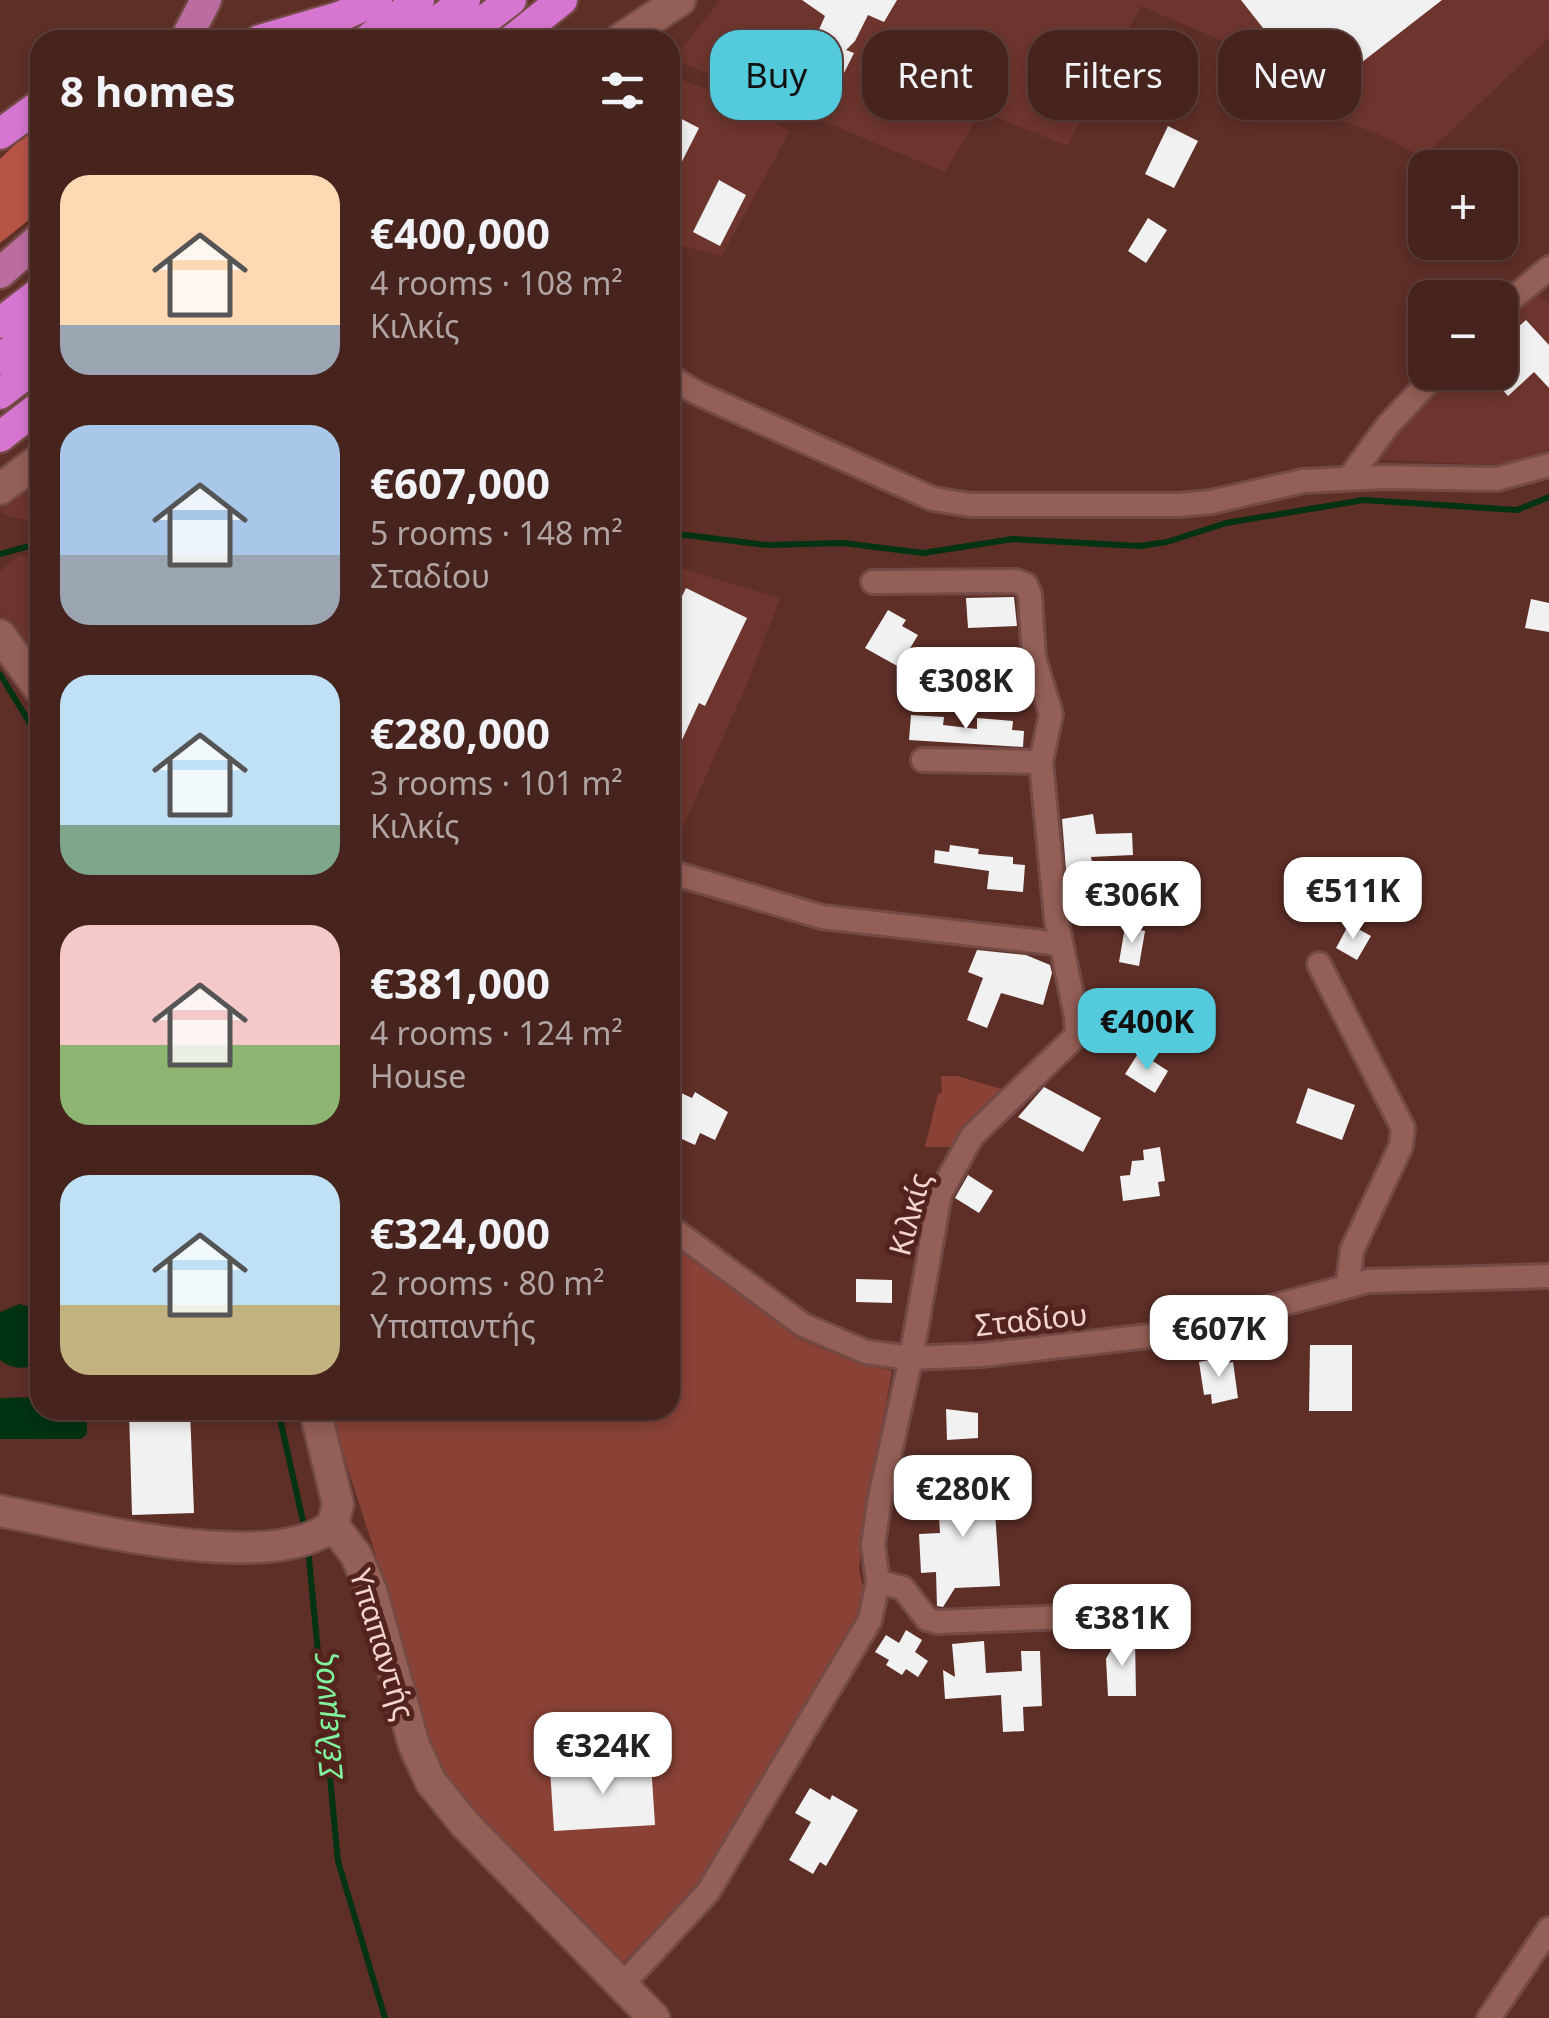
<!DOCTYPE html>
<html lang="en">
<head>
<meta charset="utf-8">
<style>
	:root { --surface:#46231d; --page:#4d2b26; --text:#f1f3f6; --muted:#b0a4a4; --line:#5e403b; --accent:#54cadd }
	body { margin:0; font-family:"Noto Sans",sans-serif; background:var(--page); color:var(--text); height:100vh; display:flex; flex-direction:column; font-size:38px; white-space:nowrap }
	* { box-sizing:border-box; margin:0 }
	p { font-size:32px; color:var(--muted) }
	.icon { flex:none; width:55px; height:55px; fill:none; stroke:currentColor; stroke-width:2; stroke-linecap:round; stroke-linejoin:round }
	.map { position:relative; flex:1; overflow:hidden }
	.side { position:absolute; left:30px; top:30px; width:650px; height:1390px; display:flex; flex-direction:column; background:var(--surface); border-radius:30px; box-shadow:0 5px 15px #0003,0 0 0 2px var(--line) }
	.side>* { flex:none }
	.banner { position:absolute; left:710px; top:30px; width:688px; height:90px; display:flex; gap:20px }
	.tools { position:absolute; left:1408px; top:150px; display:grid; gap:20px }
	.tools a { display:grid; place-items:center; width:110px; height:110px; border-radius:20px; background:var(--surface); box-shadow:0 5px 15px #0003,0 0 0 2px var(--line); font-size:50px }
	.price { position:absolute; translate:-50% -85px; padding:0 22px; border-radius:20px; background:#fff; color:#222; font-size:32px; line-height:65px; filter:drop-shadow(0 2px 5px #0008) }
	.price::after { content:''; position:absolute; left:50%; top:60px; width:30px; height:22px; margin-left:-15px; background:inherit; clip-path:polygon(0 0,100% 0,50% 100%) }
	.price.current { background:var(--accent); color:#111 }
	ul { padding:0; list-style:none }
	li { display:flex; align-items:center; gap:30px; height:250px; padding:0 30px }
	li span { display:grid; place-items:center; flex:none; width:280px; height:200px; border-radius:30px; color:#555 }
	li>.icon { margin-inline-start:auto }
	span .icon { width:120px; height:120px; fill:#fffc; stroke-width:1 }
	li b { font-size:42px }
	h2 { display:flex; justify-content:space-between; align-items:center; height:120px; padding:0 30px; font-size:42px }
	.pill { padding:0 35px; border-radius:30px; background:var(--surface); box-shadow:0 5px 15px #0003,0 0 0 2px var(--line); font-size:35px; line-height:90px }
	.pill.current { background:var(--accent); color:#111 }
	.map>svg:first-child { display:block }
</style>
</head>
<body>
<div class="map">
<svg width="1549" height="2018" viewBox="0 0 1549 2018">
	<rect width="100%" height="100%" fill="#5e2f27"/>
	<g fill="#6d352d">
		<polygon points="720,0 1549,0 1549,38 1423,157 1376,133 1290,102 1246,51 1141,6 1067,146 981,111 945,172 673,59"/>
		<polygon points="670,75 731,99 790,131 722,256 670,243"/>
		<polygon points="1530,289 1549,303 1549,450 1497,465 1371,459 1447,373 1500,372 1500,319"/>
		<polygon points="40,476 40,522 10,517 0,512 0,508"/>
		<polygon points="20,555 40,560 40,674 0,614 0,571"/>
		<polygon points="670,565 780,598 749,680 670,855"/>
	</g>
	<g fill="#8a4237">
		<polygon points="941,1076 957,1076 1009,1091 955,1147 925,1147 938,1094 942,1093"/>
		<polygon points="670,1240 797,1338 852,1361 892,1371 862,1534 859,1569 866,1601 696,1886 620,1966 475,1813 449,1781 438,1762 425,1734 379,1565 329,1410 670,1410"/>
	</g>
	<polygon fill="#b65446" points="40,120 40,211 0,243 0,159"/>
	<g fill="#003312">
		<path d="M20,1304L40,1310V1362C27,1370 12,1370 0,1360V1312Z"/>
		<polygon points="40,1397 40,1410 87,1410 87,1434 81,1439 0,1439 0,1398"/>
	</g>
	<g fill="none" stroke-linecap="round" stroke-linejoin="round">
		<g stroke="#003312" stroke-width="6">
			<polyline points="670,537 686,535 766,545 843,543 923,553 1013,539 1139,546 1167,542 1226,523 1364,500 1517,510 1549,497"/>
			<polyline points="0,554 40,543"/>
			<polyline points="0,674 40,740"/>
			<polyline points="278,1410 305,1530"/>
			<polyline points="308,1548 338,1861 385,2018"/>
		</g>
	</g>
	<g fill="#f1f1f1">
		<polygon points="802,0 897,0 884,22 868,15 855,41 846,50 854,53 834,93 799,75 825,16"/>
		<polygon points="1241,0 1442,0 1317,97"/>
		<polygon points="748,34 761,44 746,84 709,69"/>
		<polygon points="670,113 699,128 670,185"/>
		<polygon points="1168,126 1198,141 1174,188 1145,174"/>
		<polygon points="719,180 746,195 720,246 693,232"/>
		<polygon points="1148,218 1167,230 1146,263 1128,251"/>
		<polygon points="1526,320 1549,345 1549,388 1534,372 1508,396 1487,372 1500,372 1500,343"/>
		<polygon points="686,588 747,618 705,706 699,703 670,766 670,621"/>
		<polygon points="1014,597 1017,626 968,628 966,598"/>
		<polygon points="1531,599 1549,603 1549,632 1525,628"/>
		<polygon points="888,610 906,620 902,626 918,635 899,667 865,648"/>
		<polygon points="911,715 944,717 943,725 977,729 977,718 1013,721 1012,730 1024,731 1023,747 909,740"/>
		<polygon points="1093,814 1096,834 1132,833 1133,855 1091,857 1093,866 1066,870 1062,819"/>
		<polygon points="950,845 979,849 978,854 1013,857 1013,864 1025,865 1023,892 987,889 989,871 934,863 935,850 949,852"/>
		<polygon points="1349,924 1371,936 1357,960 1336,948"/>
		<polygon points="1125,927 1145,931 1139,966 1119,962"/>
		<polygon points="977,950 1026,955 1050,965 1052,973 1043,1005 1001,993 987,1028 967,1020 983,978 968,972"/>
		<polygon points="1139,1052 1168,1071 1155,1093 1125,1074"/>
		<polygon points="1044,1087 1101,1118 1083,1152 1018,1117"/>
		<polygon points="1308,1088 1355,1105 1342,1140 1296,1123"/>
		<polygon points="679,1092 692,1098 695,1092 728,1112 715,1140 700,1133 695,1145 671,1134 676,1124 670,1122 676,1108 672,1107"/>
		<polygon points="1160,1147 1165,1181 1158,1182 1160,1196 1123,1201 1120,1176 1130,1175 1132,1161 1144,1160 1143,1150"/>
		<polygon points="968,1175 993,1191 979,1213 955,1198"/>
		<polygon points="856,1279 892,1280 892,1303 856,1302"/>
		<polygon points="1310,1345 1352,1345 1352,1411 1309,1411"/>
		<polygon points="1220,1358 1220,1364 1233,1362 1238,1398 1212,1404 1211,1394 1204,1395 1199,1362"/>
		<polygon points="946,1409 978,1413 978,1438 947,1440"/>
		<polygon points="129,1410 190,1410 194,1513 132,1515"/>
		<polygon points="993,1481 1000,1586 955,1588 943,1607 937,1606 936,1572 921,1573 919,1534 940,1533 937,1484"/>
		<polygon points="906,1630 922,1640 915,1652 928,1661 918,1677 906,1669 902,1675 886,1665 889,1660 875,1652 886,1635 899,1643"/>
		<polygon points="1135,1639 1136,1696 1108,1696 1106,1659 1116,1640"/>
		<polygon points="984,1641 986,1673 1022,1671 1021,1651 1040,1651 1042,1706 1023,1707 1024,1731 1003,1732 1001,1695 945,1699 943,1670 955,1677 952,1644"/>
		<polygon points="651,1763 655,1825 554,1831 550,1769"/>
		<polygon points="810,1788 830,1800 832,1795 858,1810 826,1866 820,1862 813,1874 789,1860 811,1822 795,1813"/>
	</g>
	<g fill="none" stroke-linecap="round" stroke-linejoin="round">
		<defs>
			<g id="street">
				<polyline points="1500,309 1549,268"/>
				<polyline points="670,377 697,393 933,499 971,505 1179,505 1211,502 1303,481 1384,477 1497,479 1549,465"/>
				<polyline points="1350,477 1388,425 1438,372"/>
				<polyline points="923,760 1041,762"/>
				<polyline points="670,872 822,917 1060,944"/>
				<polyline points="1319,964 1403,1128 1401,1146 1352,1250 1348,1283"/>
				<polyline points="670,1227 803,1325 866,1352 911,1358 982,1355 1175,1333 1368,1281 1549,1276"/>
				<polyline points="878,1582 903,1588 927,1619 937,1622 1144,1614"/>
				<polyline points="622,1985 708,1892 870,1620 878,1582 873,1545 880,1497 911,1358 940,1194 972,1136 1077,1035 1076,1016 1056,918 1041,762 1051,714 1034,658 1030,595 1026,585 1016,581 873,582"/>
				<polyline points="1489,2018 1549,1929"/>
			</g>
			<g id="secondary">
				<polyline points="619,40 680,0"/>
				<polyline points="0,489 40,459"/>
				<polyline points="0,635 40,690"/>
				<polyline points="315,1410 338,1504 333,1525"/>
				<path d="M0,1511C76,1525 271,1577 333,1525L356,1555L371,1590L414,1745L431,1782L464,1823L654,2018"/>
			</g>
			<g id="primary">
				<polyline points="185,40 206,0"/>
				<polyline points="0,273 40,238"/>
			</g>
			<g id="highway">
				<polyline points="260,40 339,17 377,0"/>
				<polyline points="367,40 419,0"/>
				<polyline points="413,40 465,0"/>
				<polyline points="459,40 511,0"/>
				<polyline points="512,40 562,0"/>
				<polyline points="0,134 40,105"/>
				<polyline points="0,323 40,292"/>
				<polyline points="0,359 40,328"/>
				<polyline points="0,394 40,363"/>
				<polyline points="0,437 40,406"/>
			</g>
		</defs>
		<use href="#street" stroke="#734a45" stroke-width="28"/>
		<use href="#secondary" stroke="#734a45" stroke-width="35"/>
		<use href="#primary" stroke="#734a45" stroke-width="35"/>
		<use href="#highway" stroke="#734a45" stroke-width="35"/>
		<use href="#street" stroke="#945f56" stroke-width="22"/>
		<use href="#secondary" stroke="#945f56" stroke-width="30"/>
		<use href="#primary" stroke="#bc6d9f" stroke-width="30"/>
		<use href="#highway" stroke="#d776d0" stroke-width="30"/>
	</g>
	<g text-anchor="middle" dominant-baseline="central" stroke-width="10" stroke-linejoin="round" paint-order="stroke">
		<g font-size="30" fill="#f3d4cf" stroke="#53241d">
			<text transform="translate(909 1214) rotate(-75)">Κιλκίς</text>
			<text transform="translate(1031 1319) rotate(-6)">Σταδίου</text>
			<text transform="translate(383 1644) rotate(73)">Υπαπαντής</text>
		</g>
		<g font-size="32" font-style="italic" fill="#80f39d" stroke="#53241d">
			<text transform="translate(325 1716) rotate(-95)">Σέλεμνος</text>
		</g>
	</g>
</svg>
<div class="tools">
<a>+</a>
<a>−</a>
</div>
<b class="price" style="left:966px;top:732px">€308K</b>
<b class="price" style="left:1353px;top:942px">€511K</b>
<b class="price" style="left:1132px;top:946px">€306K</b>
<b class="price current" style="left:1147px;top:1073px">€400K</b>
<b class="price" style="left:1219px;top:1380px">€607K</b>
<b class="price" style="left:963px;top:1540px">€280K</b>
<b class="price" style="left:1122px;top:1669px">€381K</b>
<b class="price" style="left:603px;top:1797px">€324K</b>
<div class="banner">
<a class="pill current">Buy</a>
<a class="pill">Rent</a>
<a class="pill">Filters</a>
<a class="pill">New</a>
</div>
<section class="side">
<h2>8 homes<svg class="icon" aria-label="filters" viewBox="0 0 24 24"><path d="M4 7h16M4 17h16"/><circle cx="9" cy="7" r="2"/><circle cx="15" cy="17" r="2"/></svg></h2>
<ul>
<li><span style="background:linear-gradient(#ffd9b3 75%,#9aa5b1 0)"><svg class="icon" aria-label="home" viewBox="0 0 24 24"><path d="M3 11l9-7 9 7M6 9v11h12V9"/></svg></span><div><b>€400,000</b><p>4 rooms · 108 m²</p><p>Κιλκίς</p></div></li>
<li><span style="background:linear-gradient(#a9c7e8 65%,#9aa5b1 0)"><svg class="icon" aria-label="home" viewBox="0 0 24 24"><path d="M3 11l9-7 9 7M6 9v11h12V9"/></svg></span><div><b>€607,000</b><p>5 rooms · 148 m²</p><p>Σταδίου</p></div></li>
<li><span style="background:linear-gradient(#bfe0f5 75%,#7fa58c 0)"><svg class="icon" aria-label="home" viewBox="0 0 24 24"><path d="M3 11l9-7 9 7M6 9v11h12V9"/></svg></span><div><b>€280,000</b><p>3 rooms · 101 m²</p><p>Κιλκίς</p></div></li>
<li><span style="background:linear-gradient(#f6c9c9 60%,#8fb573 0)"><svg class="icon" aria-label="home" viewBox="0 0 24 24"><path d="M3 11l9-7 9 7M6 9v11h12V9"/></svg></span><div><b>€381,000</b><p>4 rooms · 124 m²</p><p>House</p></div></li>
<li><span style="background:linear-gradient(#bfe0f5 65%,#c2b280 0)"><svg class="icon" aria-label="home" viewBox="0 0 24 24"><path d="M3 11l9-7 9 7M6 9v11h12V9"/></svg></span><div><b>€324,000</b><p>2 rooms · 80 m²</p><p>Υπαπαντής</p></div></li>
</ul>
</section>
</div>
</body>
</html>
